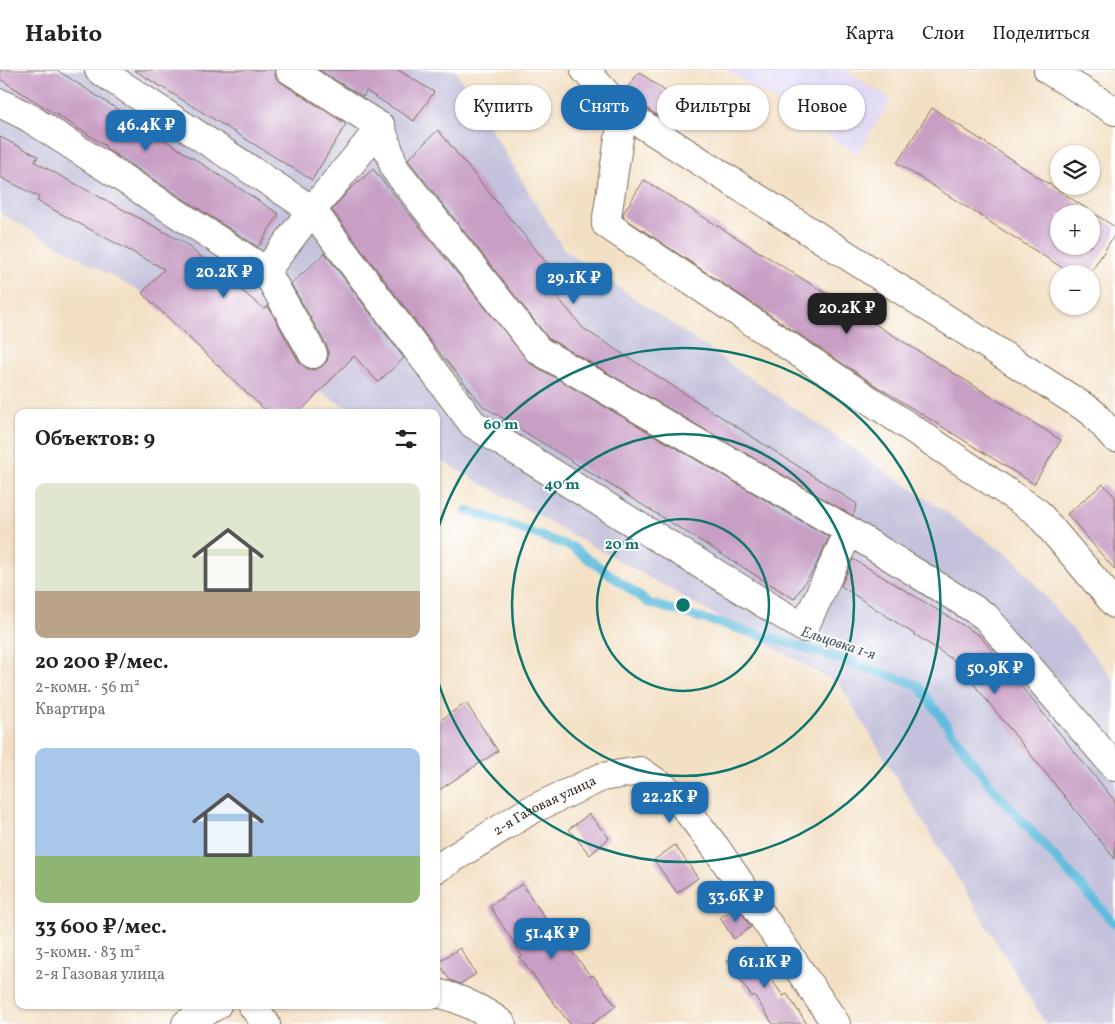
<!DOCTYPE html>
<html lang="ru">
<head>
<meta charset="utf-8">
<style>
	:root { --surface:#fff; --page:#f6f6f6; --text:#222; --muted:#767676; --line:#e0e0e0; --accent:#1f6fb2 }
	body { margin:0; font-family:Vollkorn,serif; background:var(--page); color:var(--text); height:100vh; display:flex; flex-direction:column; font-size:19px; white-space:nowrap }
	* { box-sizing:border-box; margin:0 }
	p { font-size:16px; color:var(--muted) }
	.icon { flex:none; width:28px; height:28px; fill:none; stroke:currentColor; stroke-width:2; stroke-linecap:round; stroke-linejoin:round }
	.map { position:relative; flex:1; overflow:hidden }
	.side { position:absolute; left:15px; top:339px; width:425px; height:600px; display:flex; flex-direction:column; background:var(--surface); border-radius:10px; box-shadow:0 1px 4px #0004 }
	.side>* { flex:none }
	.hud { position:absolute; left:455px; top:15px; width:475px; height:45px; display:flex; gap:10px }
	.tools { position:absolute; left:1050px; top:75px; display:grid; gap:10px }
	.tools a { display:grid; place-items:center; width:50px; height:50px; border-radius:50%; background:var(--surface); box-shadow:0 1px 4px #0004; font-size:25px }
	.price { position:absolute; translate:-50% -42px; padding:0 11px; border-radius:10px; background:var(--accent); color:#fff; font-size:16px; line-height:32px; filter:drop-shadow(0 1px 2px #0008) }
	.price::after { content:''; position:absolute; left:50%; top:30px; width:15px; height:11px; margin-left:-8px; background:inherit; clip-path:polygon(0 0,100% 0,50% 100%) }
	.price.active { background:#222; color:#fff }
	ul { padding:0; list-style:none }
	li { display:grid; align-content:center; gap:10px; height:265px; padding:0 20px }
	li span { display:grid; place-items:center; height:155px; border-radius:10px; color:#555 }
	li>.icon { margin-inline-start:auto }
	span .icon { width:90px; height:90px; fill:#fffc; stroke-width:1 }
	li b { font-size:21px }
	h2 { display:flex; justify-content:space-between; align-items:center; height:60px; padding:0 20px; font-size:21px }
	.pill { padding:0 18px; border-radius:22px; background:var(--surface); box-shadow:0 1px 4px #0004; font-size:18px; line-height:45px }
	.pill.active { background:var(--accent); color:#fff }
	header { display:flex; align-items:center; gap:30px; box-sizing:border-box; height:70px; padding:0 25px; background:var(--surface); border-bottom:1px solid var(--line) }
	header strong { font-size:24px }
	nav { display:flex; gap:28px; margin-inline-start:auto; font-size:18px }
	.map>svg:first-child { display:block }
</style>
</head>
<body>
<header>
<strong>Habito</strong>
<nav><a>Карта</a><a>Слои</a><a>Поделиться</a></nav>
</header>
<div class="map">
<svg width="1115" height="954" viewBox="0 0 1115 954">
	<rect width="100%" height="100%" fill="#fff"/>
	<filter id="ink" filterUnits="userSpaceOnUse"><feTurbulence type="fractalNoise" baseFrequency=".02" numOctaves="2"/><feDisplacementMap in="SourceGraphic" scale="10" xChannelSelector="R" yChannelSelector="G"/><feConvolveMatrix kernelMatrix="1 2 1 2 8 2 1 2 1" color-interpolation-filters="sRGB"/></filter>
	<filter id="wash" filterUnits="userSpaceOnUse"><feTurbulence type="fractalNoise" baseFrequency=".0096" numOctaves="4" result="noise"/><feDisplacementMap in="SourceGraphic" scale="20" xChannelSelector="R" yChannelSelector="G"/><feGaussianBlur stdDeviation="1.12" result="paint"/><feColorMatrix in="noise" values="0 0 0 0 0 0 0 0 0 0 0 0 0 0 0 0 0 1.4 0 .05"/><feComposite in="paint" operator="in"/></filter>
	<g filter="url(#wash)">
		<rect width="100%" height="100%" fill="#f3e0c4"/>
		<polygon fill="#ded5f5" points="727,0 845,0 891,30 857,84"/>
		<polygon fill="#c3c1db" points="0,0 455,0 564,180 1014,489 1115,611 1115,954 1046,954 840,615 436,388 436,342 355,342 0,143"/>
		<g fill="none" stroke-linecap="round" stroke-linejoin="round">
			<polyline stroke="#60bcde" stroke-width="9" points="467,440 572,477 649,533 812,580 918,615 989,714 1115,854"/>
		</g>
		<g id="blocks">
			<g fill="#c89ec5" fill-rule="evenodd">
				<polygon points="0,0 57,0 279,144 258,177 105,78 106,76 0,9"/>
				<polygon points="134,0 274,0 276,8 282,13 346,54 312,110"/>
				<polygon points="319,0 398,0 434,22 414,51 366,21 363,27"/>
				<polygon points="639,2 687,37 673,55 633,30 625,21"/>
				<path d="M932,38L1115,157V164L1090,204H1072L897,93ZM1059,144H1091V176H1059Z"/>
				<polygon points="438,60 553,201 543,210 584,259 857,434 853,446 548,268 409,91 408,89"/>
				<polygon points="0,67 38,86 35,92 183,172 264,239 268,236 299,292 306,298 313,300 321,297 327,291 329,284 327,276 291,214 325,183 404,288 378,312 354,286 300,342 267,342 142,223 164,199 37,131 39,127 0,107"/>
				<polygon points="373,99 530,293 829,467 814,499 794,529 483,336 427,267 332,140 349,120"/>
				<polygon points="644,110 1061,370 1034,414 875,315 623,147 624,142"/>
				<polygon points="1103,414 1115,427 1115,500 1067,444"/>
				<polygon points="853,489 979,565 1115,731 1115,789 955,591 841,516"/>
				<polygon points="466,633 498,681 436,722 436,653"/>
				<polygon points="589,744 609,768 590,785 569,759"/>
				<polygon points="675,775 698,808 677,823 654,790"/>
				<polygon points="522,814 555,863 557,861 591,907 593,905 616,936 592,954 570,954 520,888 522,886 490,836"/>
				<polygon points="737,836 751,857 734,869 720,848"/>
				<polygon points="749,877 783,926 787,924 807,954 773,954 754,925 752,927 727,891"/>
				<polygon points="460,878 476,904 460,914 450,910 438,892"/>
			</g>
		</g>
	</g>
	<g filter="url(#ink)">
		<use href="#blocks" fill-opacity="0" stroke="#7b6a58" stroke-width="1"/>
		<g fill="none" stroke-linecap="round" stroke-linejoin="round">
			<defs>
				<g id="minor">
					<polyline points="99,0 312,140 473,354 804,558 849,461"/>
					<polyline points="290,0 381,57"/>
					<polyline points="585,0 623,42 1092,342 1115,368"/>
					<polyline points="1048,0 1115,41"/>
					<polyline points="0,33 28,47 266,201 313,284"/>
					<polyline points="623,42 606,154 1037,442 1115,534"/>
					<polyline points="266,201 312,140 381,57 395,99 538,280 849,461 985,546 1115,697"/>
					<path id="s1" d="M436,799L529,741L602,707L640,701L675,725L716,778L836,954"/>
					<path d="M436,923C457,927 486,941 502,954"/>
					<polyline points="252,935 266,954"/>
					<polyline points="186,954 217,935"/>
				</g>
			</defs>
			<use href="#minor" stroke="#7b6a58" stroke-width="30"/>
			<use href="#minor" stroke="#fff" stroke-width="28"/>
		</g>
	</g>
	<g fill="none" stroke="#0f766e" stroke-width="2.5">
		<circle cx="683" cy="535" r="86"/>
		<circle cx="683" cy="535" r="171"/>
		<path d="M437 462A257 257 0 1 1 437 608"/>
	</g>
	<g text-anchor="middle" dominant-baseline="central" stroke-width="4" stroke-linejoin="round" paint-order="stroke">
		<g font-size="14" fill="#3b2a1e" stroke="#fff">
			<text stroke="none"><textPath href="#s1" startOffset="126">2-я Газовая улица</textPath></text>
		</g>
		<g font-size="15" font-style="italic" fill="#485d61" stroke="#fff">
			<text transform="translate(838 574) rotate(18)">Ельцовка 1-я</text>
		</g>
	</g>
	<circle cx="683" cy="535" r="8" fill="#0f766e" stroke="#fff" stroke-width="2.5"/>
	<g font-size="15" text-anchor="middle" font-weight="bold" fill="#0f766e" stroke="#fff" stroke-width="4" stroke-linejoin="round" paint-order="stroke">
		<text x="501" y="359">60 m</text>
		<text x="562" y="419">40 m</text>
		<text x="622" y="479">20 m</text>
	</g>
</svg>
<div class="tools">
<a><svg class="icon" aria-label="layers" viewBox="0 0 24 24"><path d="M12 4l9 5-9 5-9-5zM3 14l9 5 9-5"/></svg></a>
<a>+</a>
<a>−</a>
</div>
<b class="price" style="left:146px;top:82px">46.4K ₽</b>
<b class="price" style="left:224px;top:229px">20.2K ₽</b>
<b class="price" style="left:574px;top:235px">29.1K ₽</b>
<b class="price active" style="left:847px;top:265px">20.2K ₽</b>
<b class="price" style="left:995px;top:625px">50.9K ₽</b>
<b class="price" style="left:670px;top:754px">22.2K ₽</b>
<b class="price" style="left:736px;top:853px">33.6K ₽</b>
<b class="price" style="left:552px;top:890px">51.4K ₽</b>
<b class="price" style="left:765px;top:919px">61.1K ₽</b>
<div class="hud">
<a class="pill">Купить</a>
<a class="pill active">Снять</a>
<a class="pill">Фильтры</a>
<a class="pill">Новое</a>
</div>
<section class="side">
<h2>Объектов: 9<svg class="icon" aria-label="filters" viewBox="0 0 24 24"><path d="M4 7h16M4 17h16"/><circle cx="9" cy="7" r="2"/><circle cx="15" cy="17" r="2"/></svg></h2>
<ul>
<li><span style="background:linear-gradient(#dfe7d0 70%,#b9a48a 0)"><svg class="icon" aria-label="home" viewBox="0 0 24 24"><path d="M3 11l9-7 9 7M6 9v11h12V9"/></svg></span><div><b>20 200 ₽/мес.</b><p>2-комн. · 56 m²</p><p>Квартира</p></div></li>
<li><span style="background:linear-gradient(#a9c7e8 70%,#8fb573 0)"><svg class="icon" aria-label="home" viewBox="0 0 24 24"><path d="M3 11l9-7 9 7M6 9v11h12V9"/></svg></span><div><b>33 600 ₽/мес.</b><p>3-комн. · 83 m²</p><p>2-я Газовая улица</p></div></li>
</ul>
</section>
</div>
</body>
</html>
